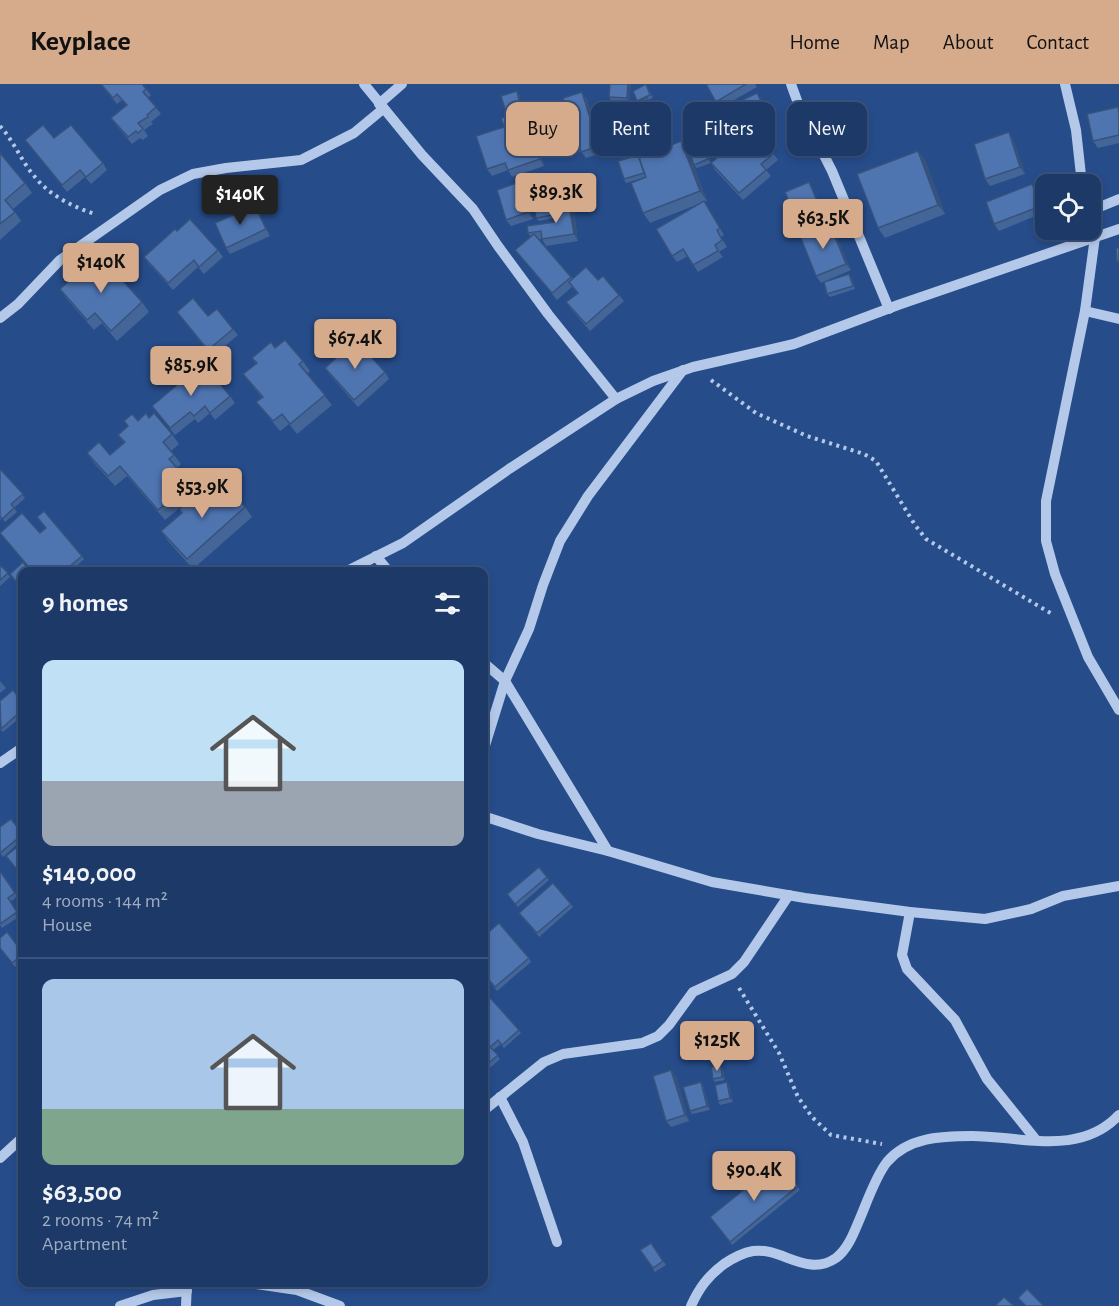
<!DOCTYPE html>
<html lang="en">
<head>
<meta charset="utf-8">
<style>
	:root { --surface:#1c3968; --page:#294471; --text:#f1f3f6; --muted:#a0acc0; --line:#3a537c; --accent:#d6ab8b }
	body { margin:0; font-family:"Alegreya Sans",sans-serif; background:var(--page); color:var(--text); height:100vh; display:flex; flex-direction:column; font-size:22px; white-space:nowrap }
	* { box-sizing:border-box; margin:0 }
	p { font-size:20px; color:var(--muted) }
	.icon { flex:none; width:33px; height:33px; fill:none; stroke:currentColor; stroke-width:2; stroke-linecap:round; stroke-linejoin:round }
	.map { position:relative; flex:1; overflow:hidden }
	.side { position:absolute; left:18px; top:483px; width:470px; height:720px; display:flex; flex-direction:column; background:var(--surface); border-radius:12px; box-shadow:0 3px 9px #0003,0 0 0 2px var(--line) }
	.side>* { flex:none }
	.hud { position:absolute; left:506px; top:18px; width:524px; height:54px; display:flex; gap:12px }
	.controls { position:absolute; left:1035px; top:90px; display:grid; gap:12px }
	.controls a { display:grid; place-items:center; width:66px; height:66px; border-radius:12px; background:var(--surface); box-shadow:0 3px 9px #0003,0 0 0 2px var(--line); font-size:30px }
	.price { position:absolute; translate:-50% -51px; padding:0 14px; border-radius:6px; background:var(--accent); color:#111; font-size:20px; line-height:39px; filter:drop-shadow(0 2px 3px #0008) }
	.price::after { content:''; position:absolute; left:50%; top:36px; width:18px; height:14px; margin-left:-9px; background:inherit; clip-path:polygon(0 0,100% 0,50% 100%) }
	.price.selected { background:#222; color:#fff }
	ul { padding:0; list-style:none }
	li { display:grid; align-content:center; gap:12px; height:318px; padding:0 24px }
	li+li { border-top:2px solid var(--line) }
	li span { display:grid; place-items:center; height:186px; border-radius:12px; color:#555 }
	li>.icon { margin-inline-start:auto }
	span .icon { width:108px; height:108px; fill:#fffc; stroke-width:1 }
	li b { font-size:26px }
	h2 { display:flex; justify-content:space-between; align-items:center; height:72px; padding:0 24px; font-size:26px }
	.tag { padding:0 21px; border-radius:12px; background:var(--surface); box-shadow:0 3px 9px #0003,0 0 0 2px var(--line); font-size:21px; line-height:54px }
	.tag.selected { background:var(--accent); color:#111 }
	header { display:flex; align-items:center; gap:36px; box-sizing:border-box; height:84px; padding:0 30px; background:var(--accent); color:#111 }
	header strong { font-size:28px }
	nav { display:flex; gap:33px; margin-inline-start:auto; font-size:21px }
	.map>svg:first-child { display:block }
</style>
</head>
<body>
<header>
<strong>Keyplace</strong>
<nav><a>Home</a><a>Map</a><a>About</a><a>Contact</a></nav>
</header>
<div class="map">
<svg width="1119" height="1222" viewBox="0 0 1119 1222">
	<rect width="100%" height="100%" fill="#264c8a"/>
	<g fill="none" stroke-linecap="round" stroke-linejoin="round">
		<g stroke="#b4c9e9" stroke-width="4" stroke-dasharray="3 4.5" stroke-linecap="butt">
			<path d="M0,42C14,57 21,77 35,93C49,111 73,123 95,130"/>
			<polyline points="711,296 756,329 807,352 864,370 876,377 915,441 926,455 1052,530"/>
			<polyline points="739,904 779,969 798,1013 812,1033 831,1051 882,1060"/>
		</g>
		<g stroke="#b4c9e9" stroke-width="10">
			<polyline points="364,0 422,71 473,125 498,162 548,230 616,315"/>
			<polyline points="791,0 799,22 832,87 889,225"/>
			<polyline points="1065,0 1076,46 1082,100"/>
			<polyline points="379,20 402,0"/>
			<polyline points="1090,127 1119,115"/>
			<polyline points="1095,153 1085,227 1046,417 1046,457 1055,490 1088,573 1119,626"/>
			<polyline points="1085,227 1119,235"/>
			<polyline points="0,234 18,220 60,176 160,106 193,90 226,84 301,76 354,49 383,25"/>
			<polyline points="376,472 389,488"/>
			<polyline points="345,488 403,459 509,385 616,315 653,297 693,283 794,260 898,221 1119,145"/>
			<polyline points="483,578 505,597 608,767"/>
			<polyline points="483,668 505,597 529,545 543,501 560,457 588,412 683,286"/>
			<polyline points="0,679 22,664"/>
			<polyline points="483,732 538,750 608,767 712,798 805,814 910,828 985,835 1031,825 1063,812 1119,802"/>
			<polyline points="910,828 902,871 907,885 955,936 987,995 1036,1056"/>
			<polyline points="500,1013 523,1058 557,1158"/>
			<polyline points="483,1027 544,978 563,970 642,959 658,952 669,941 693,908 732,890 744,878 789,811"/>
			<polyline points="0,1074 22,1054"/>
			<polyline points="243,1198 297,1206 340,1222"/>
			<polyline points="120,1222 153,1211 187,1207"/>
			<polyline points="186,1222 187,1198"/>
			<path d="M691,1222C699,1204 708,1192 724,1180C733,1174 742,1169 753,1167C782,1163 807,1194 836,1174C847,1166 853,1151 858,1139C866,1121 875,1093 887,1078C908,1053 942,1052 972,1052C1021,1052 1080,1073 1119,1031"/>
		</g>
	</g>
	<g fill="#446598">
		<polygon points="100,0 142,0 146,5 151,11 148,14 161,30 151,38 153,40 144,46 148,52 143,56 140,54 132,60 116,41 111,34 126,21 122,16 117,20"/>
		<polygon points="610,0 631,0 629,18 611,16 609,13"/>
		<polygon points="646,0 653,14 648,16 651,21 666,52 631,69 626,63 638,18 633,7"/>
		<polygon points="706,0 755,0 757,3 720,24"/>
		<polygon points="757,9 762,16 769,32 710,59 705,53"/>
		<polygon points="519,10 523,24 507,28 505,25"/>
		<polygon points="587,15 591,30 599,36 609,67 586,74 581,67 563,73 558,66"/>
		<polygon points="1119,25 1119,59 1098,64 1093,57"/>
		<polygon points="524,27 529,34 544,82 512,93 508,86 492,92 487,85 504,43"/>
		<polygon points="697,45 699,49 711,79 697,84 694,81"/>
		<polygon points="771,53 776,60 770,65 778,76 766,86 771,92 743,116 715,86 711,79"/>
		<polygon points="1013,55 1025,90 990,102 985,95"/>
		<polygon points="25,56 103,79 107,86 91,100 85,93 67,108"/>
		<polygon points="681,57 688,67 707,117 704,118 724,151 721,153 727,163 719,168 723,173 698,188 688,172 677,178 672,172 699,120 650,139 643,129 646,93 626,99 624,95 640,73"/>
		<polygon points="918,67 925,76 945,130 885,154 878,144"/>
		<polygon points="0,69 25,99 32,109 13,125 21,137 0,156"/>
		<polygon points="809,98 821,123 796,133 794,129"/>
		<polygon points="1032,100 1037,106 1045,128 999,147 994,140"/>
		<polygon points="524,105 533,135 511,142 506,136"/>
		<polygon points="554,119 554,123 569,120 574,127 578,157 546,162 542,155 539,155 573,195 598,196 619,211 624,217 590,247 571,225 566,218 577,209 572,203 557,216 515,166 531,153 528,149 554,138 554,134 539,137 536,134"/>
		<polygon points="255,121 259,127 270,152 230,170 226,164"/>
		<polygon points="177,147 218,166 223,173 204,190 198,183 173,206 148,179 144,173"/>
		<polygon points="831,149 837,154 851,186 821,199 816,192"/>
		<polygon points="849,190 851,193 855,205 830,213 827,210"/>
		<polygon points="60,205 142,218 149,228 117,257 102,239 94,246 67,215"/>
		<polygon points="177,228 208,232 233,245 238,251 212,273"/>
		<polygon points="275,264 303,277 310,287 307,290 332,321 297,350 289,340 280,347 256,318 262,314 243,290 256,280 252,274"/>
		<polygon points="325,284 385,288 389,295 358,323 329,290"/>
		<polygon points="230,312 235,319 215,336 210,329 198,339 195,335 175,351 152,322"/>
		<polygon points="149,334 172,350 179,360 171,367 181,380 177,384 190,399 197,408 208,409 222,411 245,423 252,433 193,485 168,457 161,447 181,429 179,425 182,422 165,436 127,392 115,402 94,379 87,369 110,371 124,359 118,351 138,337"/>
		<polygon points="0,387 25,414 14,424 17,428 5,438 2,434 0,436"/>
		<polygon points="40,449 82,472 84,475 70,488 32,488"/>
		<polygon points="0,481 10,493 0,502"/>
		<polygon points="0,597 6,604 0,609"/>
		<polygon points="22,618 22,632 3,648 0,645"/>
		<polygon points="22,749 22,756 3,773 0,769"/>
		<polygon points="539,783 549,796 518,823 507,810"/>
		<polygon points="0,787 18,812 10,818 20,832 2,844 0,841"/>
		<polygon points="571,820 573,823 539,853 521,832"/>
		<polygon points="22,856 22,876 15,883 0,864 17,861"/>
		<polygon points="529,874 531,878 497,907 483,890"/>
		<polygon points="483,910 521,949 504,964 501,960 493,966 500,975 483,990"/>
		<polygon points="721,981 723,985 725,996 715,998 713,995"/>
		<polygon points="671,986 676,993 689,1037 671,1043 666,1037"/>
		<polygon points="703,1001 710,1026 692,1030 690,1027"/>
		<polygon points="729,1002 733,1018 720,1021 718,1017"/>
		<polygon points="778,1078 800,1106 732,1161 710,1133"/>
		<polygon points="651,1159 666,1181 655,1188 640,1166"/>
	</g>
	<g fill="#37527c">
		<polygon points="628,0 631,0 629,18 627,14"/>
		<polygon points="517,7 519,10 523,24 520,21"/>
		<polygon points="582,8 587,15 594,38 589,31"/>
		<polygon points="757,9 762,16 769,32 765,25"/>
		<polygon points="524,27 529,34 544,82 540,75"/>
		<polygon points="594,29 599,36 609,67 604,60"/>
		<polygon points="697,45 699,49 711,79 708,75"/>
		<polygon points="1009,48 1013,55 1025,90 1020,83"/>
		<polygon points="681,57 688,67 707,117 700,107"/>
		<polygon points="918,67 925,76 945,130 938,121"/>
		<polygon points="519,98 524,105 533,135 528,128"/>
		<polygon points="1032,100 1037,106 1045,128 1041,122"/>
		<polygon points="569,120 574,127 578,157 574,150"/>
		<polygon points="255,121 259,127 270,152 266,145"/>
		<polygon points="833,148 837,154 851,186 846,180"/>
		<polygon points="721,981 723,985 725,996 722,993"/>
		<polygon points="671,986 676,993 689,1037 685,1031"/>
		<polygon points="701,998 703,1001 710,1026 707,1022"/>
		<polygon points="727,998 729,1002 733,1018 730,1014"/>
	</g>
	<g fill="#4f75b1" stroke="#37527c" stroke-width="1.5">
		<polygon points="101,0 142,0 146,5 143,8 156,23 147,31 148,33 138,39 143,45 138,49 136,47 128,53 111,34 127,21 117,10 113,14"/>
		<polygon points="610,0 628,0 627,14 609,13"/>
		<polygon points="646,0 650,11 637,17 633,7"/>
		<polygon points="706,0 746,0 716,18"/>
		<polygon points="517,7 520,21 505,25 501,12"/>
		<polygon points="582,8 589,31 594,29 604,60 581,68 579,60 558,66 547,29 566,23 563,14"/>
		<polygon points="757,9 765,25 705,53 698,37"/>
		<polygon points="647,14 662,45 626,63 611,31"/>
		<polygon points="1118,23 1119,29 1119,51 1093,57 1087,30"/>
		<polygon points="524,27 540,75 508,86 505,79 487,85 476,52 504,43 501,34"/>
		<polygon points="759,38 771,53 764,59 773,70 761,80 766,86 739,109 711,79"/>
		<polygon points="43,41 54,54 71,41 103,79 86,93 80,86 62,101 25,56"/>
		<polygon points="697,45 708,75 694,81 683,51"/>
		<polygon points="1009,48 1020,83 985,95 974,60"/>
		<polygon points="681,57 700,107 643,129 631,99 646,93 639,74"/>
		<polygon points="918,67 938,121 878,144 857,90"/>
		<polygon points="0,69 25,99 5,116 15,128 0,140"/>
		<polygon points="639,71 640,74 639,74 644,89 624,95 618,77"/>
		<polygon points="519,98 528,128 506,136 497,106"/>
		<polygon points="809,98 818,119 794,129 785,108"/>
		<polygon points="1032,100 1041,122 994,140 986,118"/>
		<polygon points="551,115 553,131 536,134 533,119"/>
		<polygon points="704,117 720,144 717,146 722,156 715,161 718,167 693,181 683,165 672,172 656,145"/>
		<polygon points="569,120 574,150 542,155 541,147 528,149 527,142 554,138 552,123"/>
		<polygon points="255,121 266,145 226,164 215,139"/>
		<polygon points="190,135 218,166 199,183 194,176 168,199 144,173 175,145 177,147"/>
		<polygon points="825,141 829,150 833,148 846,180 816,192 800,152"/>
		<polygon points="534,150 571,193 552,209 515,166"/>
		<polygon points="1116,164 1119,164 1119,178 1117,178"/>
		<polygon points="99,170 142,218 111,247 95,229 87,236 60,205"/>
		<polygon points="586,183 598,196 603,192 619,211 586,240 566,218 578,209 569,198"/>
		<polygon points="849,190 853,202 827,210 824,198"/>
		<polygon points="193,214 208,232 217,225 233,245 208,266 177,228"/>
		<polygon points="285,256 303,277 299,280 325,311 290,340 282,330 273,337 256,318 263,313 243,290 257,279 252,274 271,258 275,264"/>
		<polygon points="356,256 385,288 354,316 325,284"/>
		<polygon points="203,279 230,312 210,329 205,322 194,332 190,328 170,344 152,322"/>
		<polygon points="146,329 149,334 154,329 172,350 163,358 174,371 169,375 190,399 158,426 120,382 108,392 87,369 99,358 110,371 125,358 118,351 128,342 124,337 132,330 138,337"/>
		<polygon points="1,386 23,410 11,420 14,424 2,435 0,432 0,387"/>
		<polygon points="215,402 222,411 229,405 245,423 187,475 161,447 182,429 179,425 203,403 208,409"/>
		<polygon points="44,427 82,472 63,488 33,488 0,449 22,429 40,449 46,444 37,433"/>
		<polygon points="23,478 30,488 22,488 22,505 10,490"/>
		<polygon points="0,481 8,489 0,496"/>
		<polygon points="13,606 22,618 22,626 1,645 0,617"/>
		<polygon points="11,735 22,749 22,751 0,769 0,743"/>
		<polygon points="22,759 22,792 6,772"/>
		<polygon points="539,783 547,793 515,820 507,810"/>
		<polygon points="0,787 15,809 8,814 17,828 0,840"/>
		<polygon points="553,799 571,820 537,849 519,829"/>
		<polygon points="499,839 529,874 495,903 483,889 483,853"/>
		<polygon points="7,848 17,861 22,856 22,871 12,879 0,864 0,854"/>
		<polygon points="485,908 519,946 502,961 498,956 490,963 498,971 483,984 483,910"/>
		<polygon points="721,981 722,993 713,995 711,983"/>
		<polygon points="671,986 685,1031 666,1037 653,992"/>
		<polygon points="701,998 707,1022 690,1027 683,1003"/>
		<polygon points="727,998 730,1014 718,1017 715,1001"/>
		<polygon points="778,1078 798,1102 730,1158 710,1133"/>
		<polygon points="651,1159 663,1177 653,1184 640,1166"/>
		<polygon points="1027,1205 1044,1222 1026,1222 1018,1214"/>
		<polygon points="1004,1213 1014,1222 995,1222"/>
	</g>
</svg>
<div class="controls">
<a><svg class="icon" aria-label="locate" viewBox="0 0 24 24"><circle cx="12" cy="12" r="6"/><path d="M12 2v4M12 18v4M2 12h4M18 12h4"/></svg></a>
</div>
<b class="price" style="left:556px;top:140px">$89.3K</b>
<b class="price selected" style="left:240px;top:142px">$140K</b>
<b class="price" style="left:823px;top:166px">$63.5K</b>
<b class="price" style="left:101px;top:210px">$140K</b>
<b class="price" style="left:355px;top:286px">$67.4K</b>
<b class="price" style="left:191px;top:313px">$85.9K</b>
<b class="price" style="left:202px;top:435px">$53.9K</b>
<b class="price" style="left:717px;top:988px">$125K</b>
<b class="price" style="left:754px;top:1118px">$90.4K</b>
<div class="hud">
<a class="tag selected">Buy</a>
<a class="tag">Rent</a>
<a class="tag">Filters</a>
<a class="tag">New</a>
</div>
<section class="side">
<h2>9 homes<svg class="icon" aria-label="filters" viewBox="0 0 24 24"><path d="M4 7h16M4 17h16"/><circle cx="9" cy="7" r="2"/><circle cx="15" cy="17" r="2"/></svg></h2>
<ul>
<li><span style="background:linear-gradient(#bfe0f5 65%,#9aa5b1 0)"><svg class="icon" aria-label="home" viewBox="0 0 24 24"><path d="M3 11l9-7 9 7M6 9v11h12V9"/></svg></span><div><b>$140,000</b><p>4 rooms · 144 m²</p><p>House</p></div></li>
<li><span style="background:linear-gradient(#a9c7e8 70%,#7fa58c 0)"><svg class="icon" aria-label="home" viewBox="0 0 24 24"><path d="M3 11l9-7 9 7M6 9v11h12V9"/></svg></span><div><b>$63,500</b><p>2 rooms · 74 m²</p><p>Apartment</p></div></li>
</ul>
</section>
</div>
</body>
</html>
